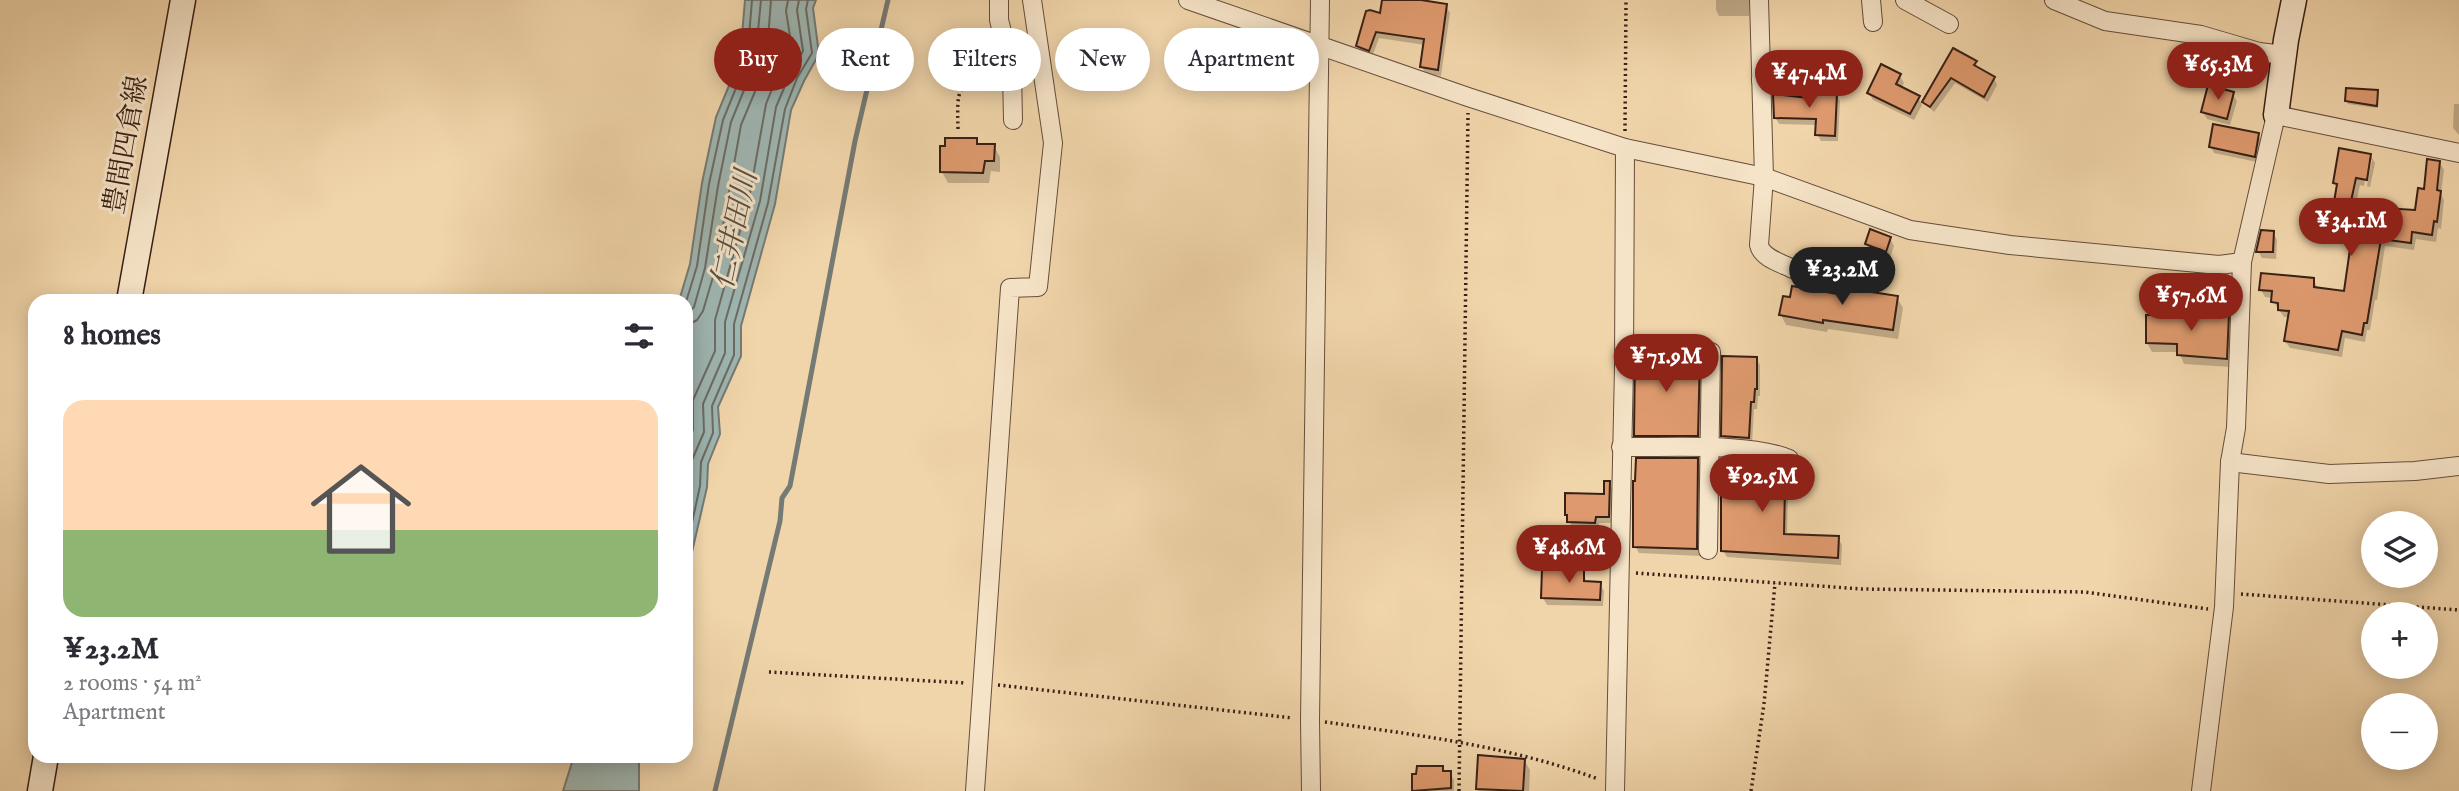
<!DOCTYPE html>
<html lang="en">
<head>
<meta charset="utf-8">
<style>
	:root { --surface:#fff; --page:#f2f2f3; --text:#2b2b33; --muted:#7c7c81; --accent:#8f2418 }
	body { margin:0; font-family:"IM FELL English","Noto Serif JP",serif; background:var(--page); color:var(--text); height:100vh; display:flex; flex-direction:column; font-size:26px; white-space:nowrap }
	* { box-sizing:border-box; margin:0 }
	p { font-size:23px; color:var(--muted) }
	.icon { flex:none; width:38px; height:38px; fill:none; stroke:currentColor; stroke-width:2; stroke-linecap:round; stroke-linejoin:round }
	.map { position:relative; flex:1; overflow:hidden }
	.panel { position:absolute; left:28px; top:294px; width:665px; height:469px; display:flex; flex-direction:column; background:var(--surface); border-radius:21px; box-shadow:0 4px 18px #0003 }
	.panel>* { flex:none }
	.top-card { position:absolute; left:714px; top:28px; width:665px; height:63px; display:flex; gap:14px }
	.controls { position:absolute; left:2361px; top:511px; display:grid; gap:14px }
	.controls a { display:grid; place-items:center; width:77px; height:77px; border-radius:50%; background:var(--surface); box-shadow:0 4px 18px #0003; font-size:35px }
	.price { position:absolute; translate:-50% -60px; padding:0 16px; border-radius:24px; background:var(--accent); color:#fff; font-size:23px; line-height:46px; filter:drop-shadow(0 2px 4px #0008) }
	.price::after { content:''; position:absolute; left:50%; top:42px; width:21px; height:16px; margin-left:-10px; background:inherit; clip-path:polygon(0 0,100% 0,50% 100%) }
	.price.active { background:#222; color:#fff }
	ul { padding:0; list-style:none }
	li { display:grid; align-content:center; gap:14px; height:371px; padding:0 35px }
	li span { display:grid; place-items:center; height:217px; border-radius:21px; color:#555 }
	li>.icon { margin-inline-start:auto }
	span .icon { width:126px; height:126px; fill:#fffc; stroke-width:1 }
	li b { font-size:30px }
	h2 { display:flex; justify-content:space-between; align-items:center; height:84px; padding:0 35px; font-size:30px }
	.pill { padding:0 24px; border-radius:32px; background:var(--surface); box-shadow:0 4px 18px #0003; font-size:24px; line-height:63px }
	.pill.active { background:var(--accent); color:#fff }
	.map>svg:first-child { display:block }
</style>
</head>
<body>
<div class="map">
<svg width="2459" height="791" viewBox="0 0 2459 791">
	<rect width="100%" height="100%" fill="#f1d5aa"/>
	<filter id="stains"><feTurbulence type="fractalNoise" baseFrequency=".00286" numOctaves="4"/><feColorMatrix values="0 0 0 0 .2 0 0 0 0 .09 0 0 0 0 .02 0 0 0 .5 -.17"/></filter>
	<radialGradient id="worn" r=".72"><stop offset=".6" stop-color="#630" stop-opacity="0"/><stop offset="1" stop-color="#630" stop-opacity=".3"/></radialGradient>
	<g fill="#9eb6b2" stroke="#757a74" stroke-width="2">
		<polygon points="745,0 816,0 813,8 819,54 804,81 791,110 775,204 741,326 741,356 718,407 720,434 708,464 707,487 686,578 686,301 679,301 690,264 702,183 716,117 740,59"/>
		<polygon points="574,756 639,756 639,791 563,791"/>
	</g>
	<g fill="#0003">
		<polygon points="1383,0 1404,0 1446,6 1450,13 1441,76 1426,74 1422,67 1425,45 1379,38 1372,57 1362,53 1358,46 1381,15"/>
		<polygon points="1716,0 1750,0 1749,16 1719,16 1716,10"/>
		<polygon points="1954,50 1975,62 1979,69 1994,78 1997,85 1988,102 1955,83 1934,112 1924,102"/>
		<polygon points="1852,57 1854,84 1848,84 1839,77"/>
		<polygon points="1900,76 1904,83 1901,89 1918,97 1922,105 1914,120 1873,100 1869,93"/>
		<polygon points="2377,92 2377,108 2348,104 2347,101"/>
		<polygon points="2232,93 2237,101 2230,125 2207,119 2203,112"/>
		<polygon points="1836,94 1840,101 1838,141 1821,141 1817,134 1817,125 1779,124 1775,117 1816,99"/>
		<polygon points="2454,104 2459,104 2459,135 2453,128"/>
		<polygon points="2257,134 2261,140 2257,162 2214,153 2211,147"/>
		<polygon points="976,140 979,146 994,146 1000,157 1000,172 991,171 989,183 948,183 942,172"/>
		<polygon points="2370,155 2375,163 2370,187 2367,186 2372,160 2368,160 2364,186 2360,185 2355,208 2417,212 2439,162 2444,170 2441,194 2444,200 2441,229 2438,228 2436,242 2416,239 2414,250 2385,246 2377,300 2375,300 2370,330 2367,330 2365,342 2345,338 2342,357 2290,348 2285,341 2289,317 2284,317 2273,301 2273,298 2265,297 2261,290 2313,280 2318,288 2345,293 2353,242 2335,239 2331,232 2338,188 2335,182"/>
		<polygon points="2273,232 2277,240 2276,259 2262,258 2258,251"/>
		<polygon points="1890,238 1894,246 1890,258 1871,251 1867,244"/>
		<polygon points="1897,298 1903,308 1898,339 1828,329 1827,332 1786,325 1781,315"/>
		<polygon points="2228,315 2233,323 2231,367 2184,364 2179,352 2152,352 2147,343"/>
		<polygon points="1699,356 1703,363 1701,442 1640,442 1636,435"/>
		<polygon points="1756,358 1760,365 1760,396 1758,396 1757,409 1754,409 1752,445 1727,443 1723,436"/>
		<polygon points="1697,460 1701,467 1700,556 1639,553 1635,546"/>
		<polygon points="1779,470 1788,495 1787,536 1838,538 1842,545 1841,565 1727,557 1722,549"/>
		<polygon points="1609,483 1613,490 1612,523 1599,523 1598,529 1573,529 1567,515 1606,495"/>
		<polygon points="1583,572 1587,583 1600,584 1604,591 1603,606 1547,605 1543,598"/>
		<polygon points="1480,757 1524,760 1530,770 1529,791 1478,791"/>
		<polygon points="1442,768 1445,773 1450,773 1454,780 1454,791 1414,791 1414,776"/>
	</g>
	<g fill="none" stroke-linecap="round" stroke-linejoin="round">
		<g stroke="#6b6b64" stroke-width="2">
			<polyline points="686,302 697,266 709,184 723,120 747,61 752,0"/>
			<polyline points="686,315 694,307 705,268 718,186 731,122 755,63 761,0"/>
			<polyline points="686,326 697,320 703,311 715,270 741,125 766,65 771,0"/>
			<polyline points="686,448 693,430 693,400 715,351 715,320 749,199 766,104 780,69 792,49 786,11 788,0"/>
			<polyline points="686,508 691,485 692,460 704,432 703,404 725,353 725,322 760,201 776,107 790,74 803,51 797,10 799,0"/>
			<polyline points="686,550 700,486 701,462 713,433 712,406 734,355 734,324 768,203 785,109 797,78 812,53 806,9 808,0"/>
		</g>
		<polyline stroke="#757a74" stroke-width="5" points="715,791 780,521 782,498 790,486 855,141 888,0"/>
	</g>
	<g fill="#de9a6e" stroke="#382016" stroke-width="2">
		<polygon points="1382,0 1421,0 1447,4 1438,70 1420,67 1424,39 1376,32 1369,51 1356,46 1366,11 1370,10 1380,13"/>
		<polygon points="1953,48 1977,61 1974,65 1995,77 1984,97 1951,78 1930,107 1922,102"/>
		<polygon points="1837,56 1853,56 1854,82 1845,82 1837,78"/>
		<polygon points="1881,64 1901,74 1896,84 1920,96 1910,114 1867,93"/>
		<polygon points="2208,85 2234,92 2227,119 2201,112"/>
		<polygon points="2346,88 2378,90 2377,106 2345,101"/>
		<polygon points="1820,92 1837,93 1835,136 1815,135 1816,119 1774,118 1773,94 1809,98 1815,97"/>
		<polygon points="2213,124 2259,133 2255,157 2209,147"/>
		<polygon points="945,138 977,138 977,144 995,144 994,161 985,161 983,173 940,172 940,146 945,146"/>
		<polygon points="2339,148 2371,154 2367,180 2356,178 2350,206 2415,210 2418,188 2424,189 2427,159 2440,161 2437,190 2441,191 2437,222 2434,221 2432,235 2412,232 2411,243 2381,239 2367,323 2364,323 2362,335 2342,331 2338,350 2284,341 2289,311 2278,310 2278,303 2271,302 2272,291 2259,290 2261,273 2314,278 2314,287 2344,291 2352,235 2329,232 2337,184 2333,183"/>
		<polygon points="1870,229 1891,237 1886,252 1865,244"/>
		<polygon points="2261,230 2274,231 2273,252 2256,252"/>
		<polygon points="1792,286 1838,294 1839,287 1898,296 1893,330 1823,320 1823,323 1779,315 1783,296 1790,297"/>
		<polygon points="2180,311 2229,313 2227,359 2177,355 2177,344 2146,343 2146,315 2180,314"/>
		<polygon points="1635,350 1700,354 1698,436 1634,436"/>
		<polygon points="1722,356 1757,357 1757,389 1755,389 1754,402 1751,402 1749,438 1721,436"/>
		<polygon points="1636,458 1698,458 1697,549 1633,547 1633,481 1635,481"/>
		<polygon points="1721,459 1751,461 1780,469 1785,487 1784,534 1839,536 1838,558 1721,551"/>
		<polygon points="1604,481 1610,481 1609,517 1596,517 1595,523 1567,522 1567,515 1565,515 1565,493 1604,494"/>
		<polygon points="1542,569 1584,570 1584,581 1601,582 1600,600 1541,598"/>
		<polygon points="1478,755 1525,759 1523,791 1476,789"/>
		<polygon points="1417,766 1443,766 1443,771 1451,771 1451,788 1412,791 1412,774 1416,774"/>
	</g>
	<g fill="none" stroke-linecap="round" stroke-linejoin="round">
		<defs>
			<g id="street">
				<polyline points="999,0 999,20 1012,72 1013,120"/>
				<polyline points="1188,0 1468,97 1625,148 1764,177 1910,230 2010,245 2219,265 2242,262 2276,115 2459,153"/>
				<path d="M1759,0L1764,177L1759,245C1762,258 1781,263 1793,269"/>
				<polyline points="1871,0 1873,22"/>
				<polyline points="1905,0 1949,24"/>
				<polyline points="2054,0 2105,21 2201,35 2259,52 2284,55"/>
				<polyline points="1761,80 1775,83 1810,87"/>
				<path d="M1621,447C1667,448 1749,442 1789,459L1795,482"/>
				<polyline points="2230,462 2329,474 2415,471 2459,466"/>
				<polyline points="1708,550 1711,352"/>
				<polyline points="975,791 1010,288 1038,287 1053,143 1032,0"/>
				<polyline points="1311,791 1310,720 1320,0"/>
				<polyline points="1615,791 1624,367 1625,148"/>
				<polyline points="2201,791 2224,607 2230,462 2236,428 2242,262"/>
			</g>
			<g id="secondary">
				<polyline points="2276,115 2286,40 2294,0"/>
				<polyline points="129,301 183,0"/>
				<polyline points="40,791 46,756"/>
			</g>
		</defs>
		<use href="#street" stroke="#664d3b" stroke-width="20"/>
		<use href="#secondary" stroke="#382016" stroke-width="27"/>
		<g stroke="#382016" stroke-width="3.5" stroke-dasharray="2 3.5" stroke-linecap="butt">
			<path d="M958,129C957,86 956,87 995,67"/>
			<polyline points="1625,131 1626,0"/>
			<polyline points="1636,573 1862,589 2085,592 2208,609"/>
			<polyline points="2241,594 2459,610"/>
			<polyline points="769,672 966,683"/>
			<polyline points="998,685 1293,718"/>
			<path d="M1325,722C1417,735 1510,746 1598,779"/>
			<polyline points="1459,791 1468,113"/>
			<polyline points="1751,791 1764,704 1775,583"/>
		</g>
		<use href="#street" stroke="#f6e4c8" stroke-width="18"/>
		<use href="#secondary" stroke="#f6e4c8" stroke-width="24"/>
	</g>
	<g text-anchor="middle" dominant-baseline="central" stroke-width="6" stroke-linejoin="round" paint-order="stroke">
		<g font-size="28" fill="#382016" stroke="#f6e4c8">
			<text transform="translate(127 145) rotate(-80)">豊間四倉線</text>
		</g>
		<g font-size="30" font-style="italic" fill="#574d45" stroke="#f6e4c8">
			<text transform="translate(736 230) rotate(-78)">仁井田川</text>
		</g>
	</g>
	<rect width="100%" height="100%" filter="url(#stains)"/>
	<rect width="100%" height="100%" fill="url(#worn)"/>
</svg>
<div class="controls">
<a><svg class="icon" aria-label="layers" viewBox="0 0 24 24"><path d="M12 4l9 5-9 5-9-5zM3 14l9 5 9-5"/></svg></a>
<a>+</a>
<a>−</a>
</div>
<b class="price" style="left:2218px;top:102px">¥65.3M</b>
<b class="price" style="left:1809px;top:110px">¥47.4M</b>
<b class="price" style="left:2351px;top:258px">¥34.1M</b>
<b class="price active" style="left:1842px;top:307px">¥23.2M</b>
<b class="price" style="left:2191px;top:333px">¥57.6M</b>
<b class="price" style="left:1666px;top:394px">¥71.9M</b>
<b class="price" style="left:1762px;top:514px">¥92.5M</b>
<b class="price" style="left:1569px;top:585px">¥48.6M</b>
<div class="top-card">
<a class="pill active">Buy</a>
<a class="pill">Rent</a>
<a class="pill">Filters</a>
<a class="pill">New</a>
<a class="pill">Apartment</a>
</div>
<section class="panel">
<h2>8 homes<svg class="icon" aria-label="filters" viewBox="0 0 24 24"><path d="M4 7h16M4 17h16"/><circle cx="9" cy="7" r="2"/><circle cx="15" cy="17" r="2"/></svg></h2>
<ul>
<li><span style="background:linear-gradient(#ffd9b3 60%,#8fb573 0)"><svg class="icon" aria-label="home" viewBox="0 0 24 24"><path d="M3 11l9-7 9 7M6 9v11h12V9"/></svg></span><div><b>¥23.2M</b><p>2 rooms · 54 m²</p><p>Apartment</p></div></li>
</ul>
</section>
</div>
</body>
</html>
